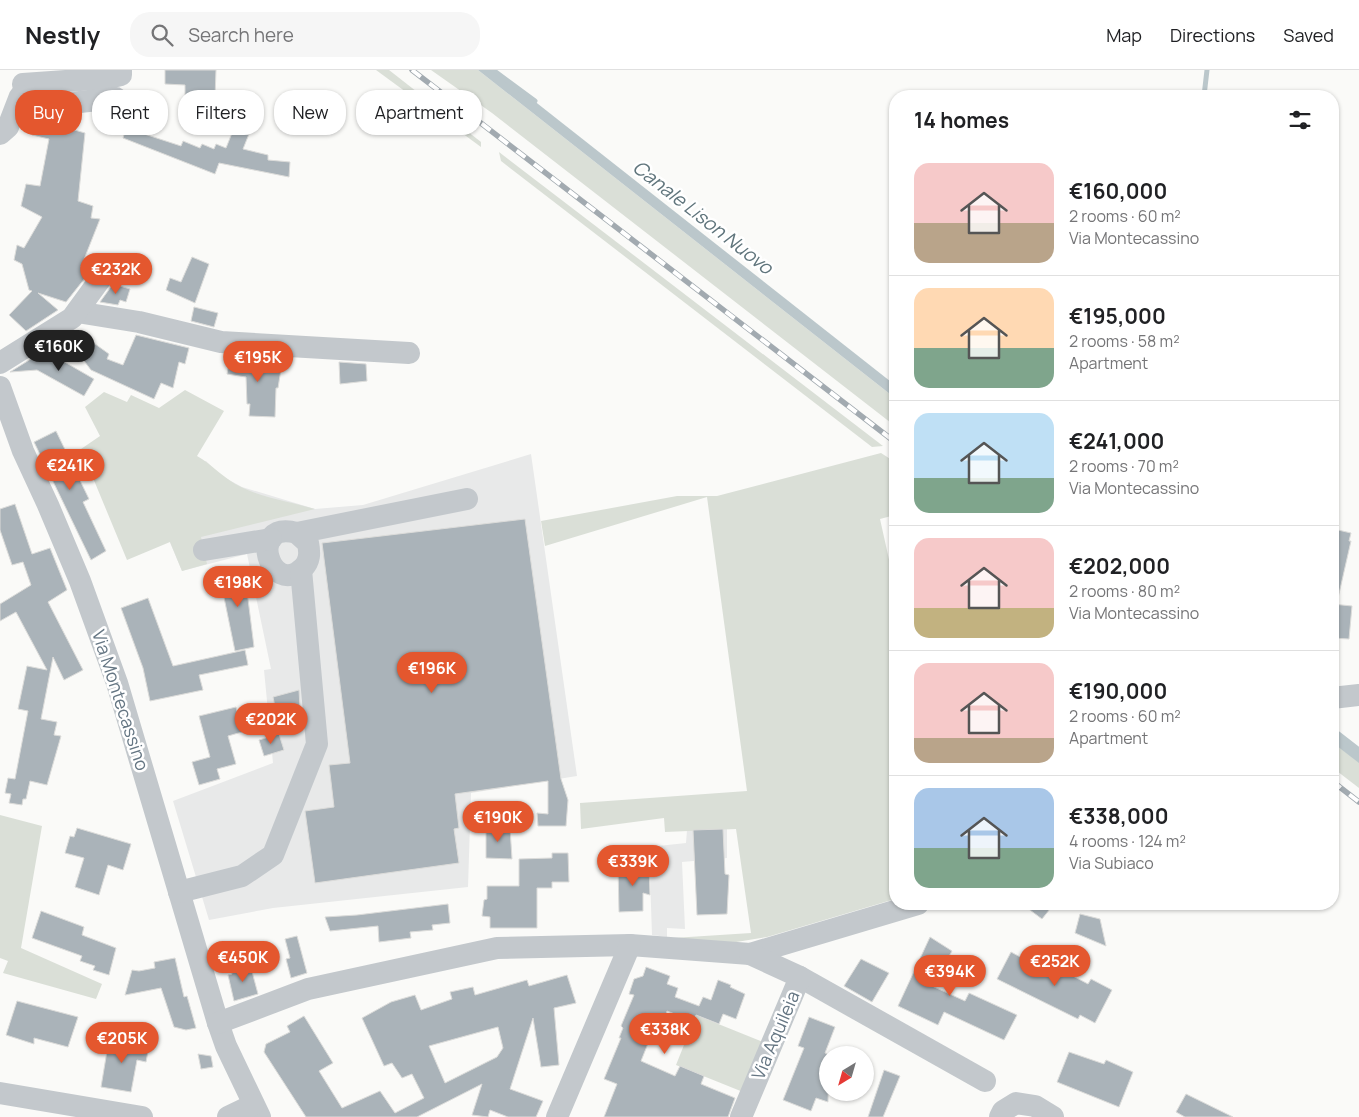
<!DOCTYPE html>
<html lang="en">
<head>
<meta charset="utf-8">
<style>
	:root { --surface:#fff; --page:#f6f6f6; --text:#202124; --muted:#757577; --line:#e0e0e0; --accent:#e4572e }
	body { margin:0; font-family:Manrope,sans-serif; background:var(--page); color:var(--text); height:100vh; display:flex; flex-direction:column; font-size:19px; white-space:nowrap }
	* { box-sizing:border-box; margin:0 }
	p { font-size:16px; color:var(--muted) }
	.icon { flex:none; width:28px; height:28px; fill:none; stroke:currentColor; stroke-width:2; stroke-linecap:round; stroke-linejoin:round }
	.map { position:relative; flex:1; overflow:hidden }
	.sheet { position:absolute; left:889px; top:20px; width:450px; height:820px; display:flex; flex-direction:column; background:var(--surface); border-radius:20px; box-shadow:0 1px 4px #0004 }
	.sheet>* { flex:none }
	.banner { position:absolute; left:15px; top:20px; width:475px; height:45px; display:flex; gap:10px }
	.needle { width:32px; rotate:217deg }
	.buttons { position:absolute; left:819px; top:976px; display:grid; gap:10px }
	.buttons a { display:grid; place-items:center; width:55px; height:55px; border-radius:50%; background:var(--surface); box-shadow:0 1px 4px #0004; font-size:25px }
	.price { position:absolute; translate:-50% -42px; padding:0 11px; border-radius:18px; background:var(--accent); color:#fff; font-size:16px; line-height:32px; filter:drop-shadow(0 1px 2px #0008) }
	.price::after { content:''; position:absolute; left:50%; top:30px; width:15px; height:11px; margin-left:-8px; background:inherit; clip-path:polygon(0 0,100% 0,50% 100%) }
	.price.selected { background:#222; color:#fff }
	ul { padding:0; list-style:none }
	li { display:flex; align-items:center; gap:15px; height:125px; padding:0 25px }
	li+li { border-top:1px solid var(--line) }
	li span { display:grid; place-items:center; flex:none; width:140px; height:100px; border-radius:15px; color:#555 }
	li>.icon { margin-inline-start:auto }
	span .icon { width:60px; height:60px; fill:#fffc; stroke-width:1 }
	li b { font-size:21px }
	h2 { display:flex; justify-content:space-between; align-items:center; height:60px; padding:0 25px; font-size:21px }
	.pill { padding:0 18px; border-radius:20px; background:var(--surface); box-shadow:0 1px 4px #0004; font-size:18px; line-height:45px }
	.pill.selected { background:var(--accent); color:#fff }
	header { display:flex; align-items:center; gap:30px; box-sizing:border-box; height:70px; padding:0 25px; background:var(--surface); border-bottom:1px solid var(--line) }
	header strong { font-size:24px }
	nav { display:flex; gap:28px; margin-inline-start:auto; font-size:18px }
	.search { width:350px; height:45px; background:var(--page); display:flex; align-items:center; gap:12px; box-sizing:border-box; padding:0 18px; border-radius:20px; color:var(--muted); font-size:19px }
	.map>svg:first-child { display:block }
</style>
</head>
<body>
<header>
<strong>Nestly</strong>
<div class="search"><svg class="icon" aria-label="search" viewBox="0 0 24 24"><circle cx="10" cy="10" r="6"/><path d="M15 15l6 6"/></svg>Search here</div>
<nav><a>Map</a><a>Directions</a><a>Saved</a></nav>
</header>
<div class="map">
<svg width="1359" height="1047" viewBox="0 0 1359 1047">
	<rect width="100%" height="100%" fill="#fafaf8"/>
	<g fill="#e8e9e9">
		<polygon points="531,384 577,706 471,723 468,817 273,838 209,850 173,731 273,693 264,600 271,599 247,484 182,501 145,413 206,391 220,405 242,417 315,439 363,435"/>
		<polygon points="727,759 727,788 682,792 685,859 667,858 667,867 652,865 649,777 686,773 687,760"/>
	</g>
	<g fill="#dadfd7">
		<polygon points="376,0 389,0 481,72 481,77"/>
		<polygon points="431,0 478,0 895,328 895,356 492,43"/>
		<polygon points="499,82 883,376 872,377 501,91"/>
		<path d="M185,320L224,341L197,386C213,395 224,409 241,417C263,428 291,432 315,439L201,467L207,494L182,501L170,472L127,490L81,379L100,366L85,337L104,322L127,332L131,325L159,338Z"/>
		<polygon points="881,383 895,392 895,445 880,449 890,494 895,493 895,829 767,867 724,874 673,868 751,863 736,759 665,762 664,748 581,759 580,733 747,721 707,427 545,476 541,451 677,426 717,426"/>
		<polygon points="1332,672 1359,692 1359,718 1333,698"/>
		<polygon points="0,745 42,756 21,878 102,914 96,929 3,903 8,891 0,888"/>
		<polygon points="696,945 763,972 743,1022 676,995"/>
	</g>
	<g fill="#bbc7cb">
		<polygon points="478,0 493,0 533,30 895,315 895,328"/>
		<polygon points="1333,660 1359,681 1359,693 1333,673"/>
	</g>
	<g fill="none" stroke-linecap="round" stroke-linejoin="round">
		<g stroke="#bbc7cb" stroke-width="5">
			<polyline points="493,0 535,31"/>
			<polyline points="1204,26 1207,0"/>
			<polyline points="1332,659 1359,680"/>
		</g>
	</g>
	<g fill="#aab3b9" stroke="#dcdcda" fill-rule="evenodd">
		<polygon points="165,0 216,0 215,28 185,27 185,15 165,14"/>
		<polygon points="44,49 65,54 64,57 85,63 78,131 93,136 91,148 100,149 81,197 89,203 66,232 38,223 58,240 26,261 9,245 32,221 29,220 22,194 14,190 17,175 24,178 42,147 21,136 26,114 40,116 49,69 32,65 36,50"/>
		<polygon points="126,58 181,76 183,71 200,78 202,74 214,79 216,74 226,78 234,58 249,64 243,79 268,85 268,90 290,92 289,107 219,93 215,104 123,68"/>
		<polygon points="192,187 209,194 195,233 166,220 170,208 181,212"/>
		<polygon points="113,214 130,219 126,232 120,230 118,235 100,232"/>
		<polygon points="194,237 218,243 214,257 191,251"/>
		<polygon points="75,261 83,269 84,266 109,284 107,289 123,295 136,265 189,278 185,294 179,292 173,318 161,313 154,329 91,300 66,267"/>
		<polygon points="49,283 94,309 84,326 37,300 10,302 34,287"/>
		<polygon points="230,286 282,293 278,318 276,318 275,347 249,346 250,334 247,334 246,307 227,304"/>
		<polygon points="339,292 366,294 367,311 340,314"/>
		<polygon points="56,361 89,429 83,432 106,481 91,490 34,372"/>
		<polygon points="15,434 32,484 50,478 67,520 48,532 83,600 64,610 53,587 41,649 57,652 54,665 61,666 47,715 30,711 26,729 23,729 22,735 9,733 11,724 5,723 8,708 15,709 28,641 18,639 27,596 47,600 16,542 0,551 0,534 31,515 23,492 12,495 0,460 0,439"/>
		<polygon points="525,449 561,709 568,730 566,756 538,756 537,743 548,744 548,711 455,724 459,758 454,759 459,793 315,813 305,741 334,737 329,695 350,693 322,473"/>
		<polygon points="1338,460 1351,463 1349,471 1351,471 1338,528 1332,528 1332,467 1336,468"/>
		<polygon points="244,497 254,577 235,581 219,503"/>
		<polygon points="148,528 173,596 245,580 248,595 199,605 203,620 150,631 143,598 121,538"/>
		<polygon points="1332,534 1352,536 1349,569 1332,568"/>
		<polygon points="299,620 300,638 276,642 273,627"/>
		<polygon points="236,637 242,662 228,666 236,694 217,699 220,709 199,715 192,692 210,687 199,646"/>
		<polygon points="279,664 284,680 264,686 259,670"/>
		<polygon points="486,756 510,758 512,789 486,788"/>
		<polygon points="77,758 131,774 123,800 108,795 99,825 75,817 84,788 65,783 70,766 74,767"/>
		<polygon points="723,759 725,804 729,805 727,844 697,845 693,760"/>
		<polygon points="552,783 568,783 569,812 552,812 552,818 537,818 537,858 490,858 490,847 482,846 484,830 487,829 487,816 519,816 519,789 552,788"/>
		<polygon points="618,795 649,795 650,825 643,823 643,841 619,842"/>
		<polygon points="448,834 450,853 432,855 433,860 410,862 411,868 379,872 378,856 330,861 325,847 357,845"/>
		<polygon points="1022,834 1054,834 1042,849"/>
		<polygon points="41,841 84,857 82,865 116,878 109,905 93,900 95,896 80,891 82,886 32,868"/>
		<polygon points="1080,844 1100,849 1106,876 1075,863"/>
		<polygon points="297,866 307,903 291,908 286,889 290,888 285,869"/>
		<polygon points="930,867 952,881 932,916 965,931 969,923 1017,945 1004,970 944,942 938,955 898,936"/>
		<polygon points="1011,882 1033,894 1037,887 1088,914 1091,909 1112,920 1095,953 1080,945 1078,949 997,909"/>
		<polygon points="175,888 184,927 187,926 196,958 186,960 174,957 161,918 125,925 132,900 139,901 155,898 154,892"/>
		<polygon points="861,889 889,903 872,932 844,916"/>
		<polygon points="250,894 258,924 234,931 228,905 232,904 231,899"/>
		<polygon points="646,897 670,906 667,914 678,918 675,927 699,936 703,927 711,930 718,910 731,915 730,917 745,924 736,949 723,944 719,954 696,945 693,951 667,941 665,948 659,946 641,991 675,1006 680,996 704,1006 701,1014 735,1028 728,1047 604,1047 617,1014 604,1009 621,968 619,968 623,958 621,956 634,925 629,924 634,909 643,906"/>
		<path d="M567,905L576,933L554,938L559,995L541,997L533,948L510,1019L543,1031L536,1047H508L490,1040L488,1047L472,1045L482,1014L417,1047H306L264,982L266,974L290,962L287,956L304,946L333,993L319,1001L342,1038L380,1021L395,1043L424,1028L412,1004L402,1008L392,993L384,996L362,948L391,932L415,925L421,940L452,929L450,922L473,917L475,925L527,910L529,916ZM498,957L503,978L497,987L445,1013L429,976Z"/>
		<polygon points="17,931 78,947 68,977 34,968 34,974 6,965"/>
		<polygon points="809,947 835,957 825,983 829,985 828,1032 816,1028 811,1041 783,1030 804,978 798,976"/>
		<polygon points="109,969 149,976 146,992 137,990 131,1022 101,1017"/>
		<polygon points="1069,982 1104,994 1106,990 1133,1002 1119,1037 1057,1012"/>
		<polygon points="198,984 211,986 213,997 201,999"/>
		<polygon points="884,1000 900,1006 883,1047 868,1047"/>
		<polygon points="1186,1024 1233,1047 1185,1047 1176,1042"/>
	</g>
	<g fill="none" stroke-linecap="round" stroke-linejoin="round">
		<g stroke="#c3c8cc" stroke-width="22">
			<polyline points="23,14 108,8 121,5 121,0"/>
			<polyline points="16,39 116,28"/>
			<polyline points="0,64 8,57 20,26"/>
			<polyline points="77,242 139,252 221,272 409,283"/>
			<polyline points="0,293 72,248 107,200"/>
			<polyline points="0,317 23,381 48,435 80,511 117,613 218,953 226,976 260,1047"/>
			<path d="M297,463L308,473C310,483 310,491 303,498C270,529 246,449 297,463L467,429"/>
			<polyline points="204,480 271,469"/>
			<polyline points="1332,628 1359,625"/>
			<polyline points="179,822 242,806 273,785 317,674 301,500"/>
			<polyline points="800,907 985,1011"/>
			<polyline points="218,953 308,919 497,878 630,875 750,884 918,834"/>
			<polyline points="0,1023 142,1047"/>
			<polyline points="228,1047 253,1035"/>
			<polyline points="557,1047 630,875"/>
			<polyline points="741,1047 800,907 750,884"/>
			<polyline points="1000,1047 1003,1041 1016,1033 1035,1036 1053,1047"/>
		</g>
		<defs>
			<g id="rail">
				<polyline points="412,0 895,372"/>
				<polyline points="1332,711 1359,732"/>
			</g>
		</defs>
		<use href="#rail" stroke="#a2aab0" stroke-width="5.5"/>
		<use href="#rail" stroke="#fff" stroke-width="4" stroke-dasharray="11" stroke-linecap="butt"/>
	</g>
	<g text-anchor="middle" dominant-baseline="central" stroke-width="5" stroke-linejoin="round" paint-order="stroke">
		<g font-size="18" fill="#657683" stroke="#fff">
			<text transform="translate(121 630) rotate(72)">Via Montecassino</text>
			<text transform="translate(775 965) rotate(-67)">Via Aquileia</text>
		</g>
		<g font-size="19" font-style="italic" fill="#60757c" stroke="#fff">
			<text transform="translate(703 147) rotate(38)">Canale Lison Nuovo</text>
		</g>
	</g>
</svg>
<div class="buttons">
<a><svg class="needle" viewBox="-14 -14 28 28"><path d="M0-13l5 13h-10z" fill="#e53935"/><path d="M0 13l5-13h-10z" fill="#757577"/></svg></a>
</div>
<b class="price" style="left:116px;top:225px">€232K</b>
<b class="price selected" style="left:59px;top:302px">€160K</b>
<b class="price" style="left:258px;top:313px">€195K</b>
<b class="price" style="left:70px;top:421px">€241K</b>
<b class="price" style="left:238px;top:538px">€198K</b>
<b class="price" style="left:432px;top:624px">€196K</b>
<b class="price" style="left:271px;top:675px">€202K</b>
<b class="price" style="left:498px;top:773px">€190K</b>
<b class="price" style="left:633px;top:817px">€339K</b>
<b class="price" style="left:243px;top:913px">€450K</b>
<b class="price" style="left:1055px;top:917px">€252K</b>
<b class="price" style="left:950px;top:927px">€394K</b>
<b class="price" style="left:665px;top:985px">€338K</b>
<b class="price" style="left:122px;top:994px">€205K</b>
<div class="banner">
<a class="pill selected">Buy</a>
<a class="pill">Rent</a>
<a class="pill">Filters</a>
<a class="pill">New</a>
<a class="pill">Apartment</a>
</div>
<section class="sheet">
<h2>14 homes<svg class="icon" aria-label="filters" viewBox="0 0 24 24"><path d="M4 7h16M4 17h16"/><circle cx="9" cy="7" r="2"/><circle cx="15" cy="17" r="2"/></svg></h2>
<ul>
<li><span style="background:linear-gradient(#f6c9c9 60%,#b9a48a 0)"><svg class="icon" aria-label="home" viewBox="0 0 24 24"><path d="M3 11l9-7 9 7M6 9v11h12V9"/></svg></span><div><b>€160,000</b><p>2 rooms · 60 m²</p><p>Via Montecassino</p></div></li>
<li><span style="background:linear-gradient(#ffd9b3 60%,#7fa58c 0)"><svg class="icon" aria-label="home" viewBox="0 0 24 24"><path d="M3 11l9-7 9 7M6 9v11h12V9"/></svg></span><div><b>€195,000</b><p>2 rooms · 58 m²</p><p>Apartment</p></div></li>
<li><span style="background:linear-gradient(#bfe0f5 65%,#7fa58c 0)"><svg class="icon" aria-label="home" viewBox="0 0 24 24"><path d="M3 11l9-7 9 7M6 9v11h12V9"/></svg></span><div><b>€241,000</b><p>2 rooms · 70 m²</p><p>Via Montecassino</p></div></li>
<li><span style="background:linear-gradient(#f6c9c9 70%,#c2b280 0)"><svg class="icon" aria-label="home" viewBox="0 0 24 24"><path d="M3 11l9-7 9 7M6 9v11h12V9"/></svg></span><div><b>€202,000</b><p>2 rooms · 80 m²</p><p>Via Montecassino</p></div></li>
<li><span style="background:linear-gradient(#f6c9c9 75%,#b9a48a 0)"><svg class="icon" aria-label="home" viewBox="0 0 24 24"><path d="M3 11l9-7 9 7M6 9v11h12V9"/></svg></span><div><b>€190,000</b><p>2 rooms · 60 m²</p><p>Apartment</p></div></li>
<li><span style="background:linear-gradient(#a9c7e8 60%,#7fa58c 0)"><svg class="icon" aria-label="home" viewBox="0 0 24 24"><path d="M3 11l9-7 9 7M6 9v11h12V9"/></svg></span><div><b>€338,000</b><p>4 rooms · 124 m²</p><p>Via Subiaco</p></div></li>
</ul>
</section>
</div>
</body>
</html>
